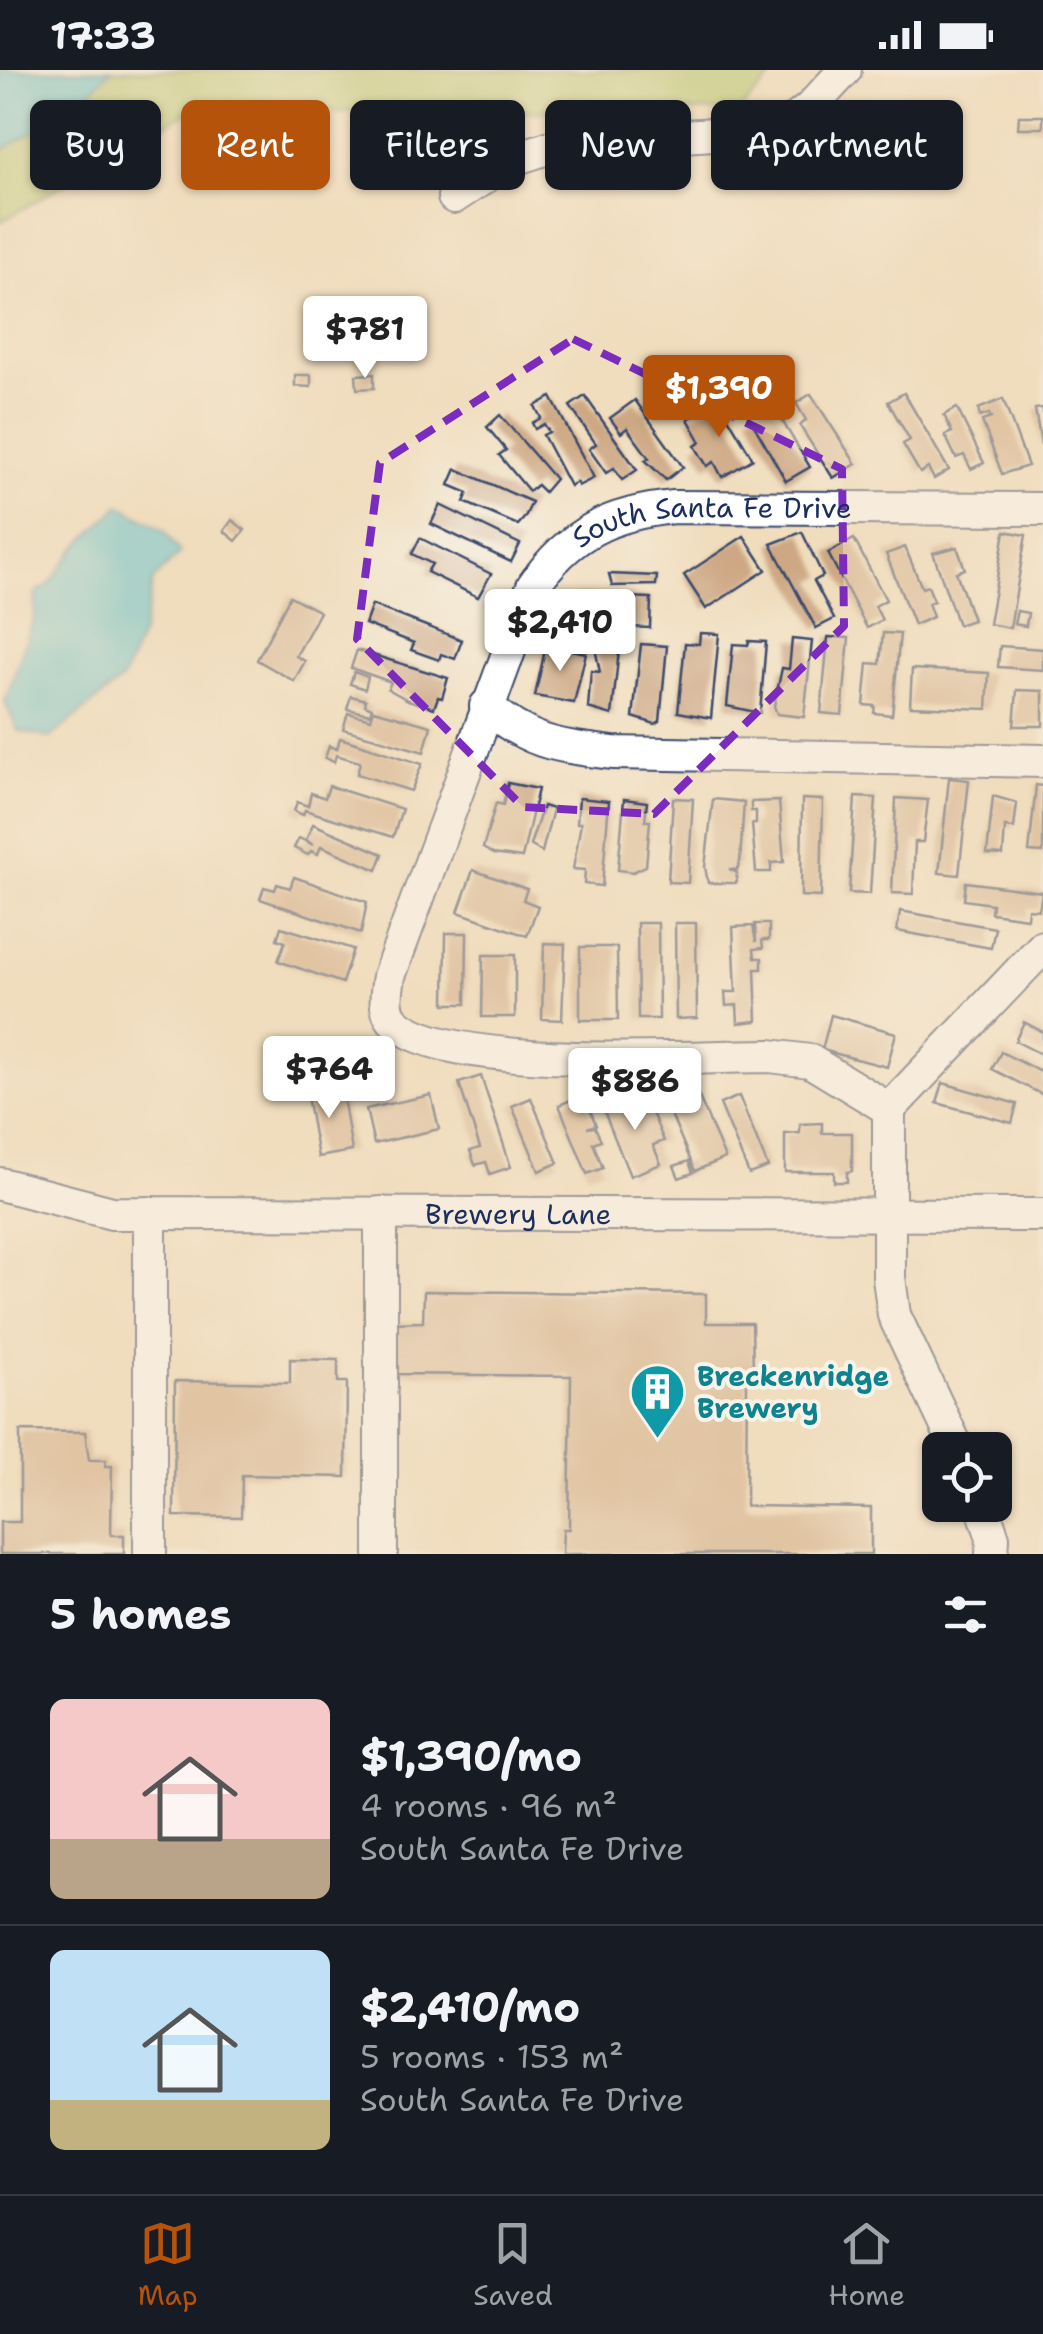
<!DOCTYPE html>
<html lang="en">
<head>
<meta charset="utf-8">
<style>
	:root { --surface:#171b24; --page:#242831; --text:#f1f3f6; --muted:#9ea1a6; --line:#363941; --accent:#b45309 }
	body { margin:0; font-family:"Shantell Sans",sans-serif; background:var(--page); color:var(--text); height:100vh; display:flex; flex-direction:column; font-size:38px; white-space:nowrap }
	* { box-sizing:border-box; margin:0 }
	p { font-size:32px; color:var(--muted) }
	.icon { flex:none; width:55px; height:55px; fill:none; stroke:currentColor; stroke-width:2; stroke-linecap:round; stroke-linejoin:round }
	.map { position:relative; height:1484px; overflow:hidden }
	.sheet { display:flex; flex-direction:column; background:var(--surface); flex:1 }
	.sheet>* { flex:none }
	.banner { position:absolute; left:30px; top:30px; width:985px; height:90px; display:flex; gap:20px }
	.buttons { position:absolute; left:922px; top:1362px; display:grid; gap:20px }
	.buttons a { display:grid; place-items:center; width:90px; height:90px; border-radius:15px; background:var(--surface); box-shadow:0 2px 8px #0004; font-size:50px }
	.price { position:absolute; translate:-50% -85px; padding:0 22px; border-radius:10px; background:#fff; color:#222; font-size:32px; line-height:65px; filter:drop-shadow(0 2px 5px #0008) }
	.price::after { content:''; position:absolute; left:50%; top:60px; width:30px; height:22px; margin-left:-15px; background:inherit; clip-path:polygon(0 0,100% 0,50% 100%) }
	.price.on { background:var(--accent); color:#fff }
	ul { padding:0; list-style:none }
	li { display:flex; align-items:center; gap:30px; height:250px; padding:0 50px }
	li+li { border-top:2px solid var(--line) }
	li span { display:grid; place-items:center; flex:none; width:280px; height:200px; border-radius:15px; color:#555 }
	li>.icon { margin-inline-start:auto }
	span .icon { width:120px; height:120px; fill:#fffc; stroke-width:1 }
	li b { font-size:42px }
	h2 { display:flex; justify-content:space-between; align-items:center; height:120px; padding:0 50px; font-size:42px }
	.pill { padding:0 35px; border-radius:15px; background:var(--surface); box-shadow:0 2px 8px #0004; font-size:35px; line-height:90px }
	.pill.on { background:var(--accent); color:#fff }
	.status { display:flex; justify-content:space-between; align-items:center; height:70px; padding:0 50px; background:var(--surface); direction:ltr }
	.status svg { height:28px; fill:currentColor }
	.tabs { display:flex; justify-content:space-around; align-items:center; height:140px; border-top:2px solid var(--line); background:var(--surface); font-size:28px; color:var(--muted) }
	.tabs a { display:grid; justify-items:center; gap:5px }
	.tabs .on { color:var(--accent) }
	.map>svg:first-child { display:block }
</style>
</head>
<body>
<div class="status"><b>17:33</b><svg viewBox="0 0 49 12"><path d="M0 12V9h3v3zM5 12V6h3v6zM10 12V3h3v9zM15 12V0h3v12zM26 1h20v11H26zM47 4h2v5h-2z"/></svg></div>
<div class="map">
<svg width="1043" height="1484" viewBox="0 0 1043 1484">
	<rect width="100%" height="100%" fill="#f7f3e8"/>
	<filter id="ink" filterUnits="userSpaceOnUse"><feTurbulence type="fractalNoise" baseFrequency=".01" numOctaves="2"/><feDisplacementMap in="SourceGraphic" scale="20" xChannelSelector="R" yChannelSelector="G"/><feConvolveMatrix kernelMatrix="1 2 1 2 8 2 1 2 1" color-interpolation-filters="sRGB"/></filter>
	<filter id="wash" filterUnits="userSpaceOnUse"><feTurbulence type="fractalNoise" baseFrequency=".0048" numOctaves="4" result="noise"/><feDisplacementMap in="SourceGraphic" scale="40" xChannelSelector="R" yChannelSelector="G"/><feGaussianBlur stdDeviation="2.25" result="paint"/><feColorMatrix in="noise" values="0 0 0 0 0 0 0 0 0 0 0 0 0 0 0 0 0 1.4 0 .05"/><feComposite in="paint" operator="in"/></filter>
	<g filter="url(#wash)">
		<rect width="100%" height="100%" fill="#f0ddbd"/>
		<polygon fill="#b2c86d" stroke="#667c66" stroke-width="2.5" points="0,0 778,0 739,41 187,42 0,152"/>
		<g fill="#5ac4d4" stroke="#3a7a99" stroke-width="2.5">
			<polygon points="0,0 111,0 75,37 0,81"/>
			<polygon points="120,435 164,460 180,483 153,510 142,563 122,610 50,668 18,661 5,632 34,548 36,522 48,516 75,479"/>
		</g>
		<g id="blocks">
			<g fill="#cea884">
				<polygon points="1019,46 1043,46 1043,58 1018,58"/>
				<polygon points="487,55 488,65 448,68 448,58"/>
				<polygon points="401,65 417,65 416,81 401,80"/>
				<polygon points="374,304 374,318 357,319 356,305"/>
				<polygon points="295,305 311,305 311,317 295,316"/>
				<polygon points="904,323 949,400 934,409 928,398 920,403 903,374 910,370 888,332"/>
				<polygon points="811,324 856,394 833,408 800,356 806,350 796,333"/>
				<polygon points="585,326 637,400 622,410 614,398 606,403 589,379 596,374 570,336"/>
				<polygon points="551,327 594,408 578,416 577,412 570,416 543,365 549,362 544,354 535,359 532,353 541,348 535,336"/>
				<polygon points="1003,329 1028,396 1002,404 982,351 991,348 989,344 980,347 978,339"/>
				<polygon points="635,330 683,397 666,410 645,390 649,388 627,358 621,363 610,348"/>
				<polygon points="719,332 753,389 722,407 714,392 707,396 695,376 701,372 688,349"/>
				<polygon points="771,332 810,397 786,411 748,345"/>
				<polygon points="957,338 984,393 971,399 964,385 956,388 945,365 952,362 944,345"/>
				<polygon points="1043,338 1043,375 1041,375 1035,339"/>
				<polygon points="500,345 555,409 544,422 537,415 529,421 499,385 506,380 487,357"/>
				<polygon points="456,399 532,432 525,447 518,455 464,432 468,423 449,415"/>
				<polygon points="440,435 520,474 511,492 431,454"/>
				<polygon points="232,450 245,460 236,471 224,461"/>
				<polygon points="1005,461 1026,465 1010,558 989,554"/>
				<polygon points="802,462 823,506 814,511 834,549 816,558 771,474"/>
				<polygon points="744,466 766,500 706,539 684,505"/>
				<polygon points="420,468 491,504 478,527 427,502 432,494 412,484"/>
				<polygon points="854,469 886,530 875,536 882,550 867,558 828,483"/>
				<polygon points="905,477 922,518 928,516 934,531 928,533 933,547 914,555 886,484"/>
				<polygon points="957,477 965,499 956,502 973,550 958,555 933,483"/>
				<polygon points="609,504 657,506 656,515 612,516"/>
				<polygon points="576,525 651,528 650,558 629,557 629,561 572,555"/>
				<polygon points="290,526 320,542 296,586 305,591 294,611 257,590"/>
				<polygon points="372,535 462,570 455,589 441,584 439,590 411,580 414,573 365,554"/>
				<polygon points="1017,541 1028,543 1026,556 1014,554"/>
				<polygon points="700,563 719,564 711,648 678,642 685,573 699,574"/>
				<polygon points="883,563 900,564 892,645 874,643 875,636 864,635 868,593 880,594"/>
				<polygon points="828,567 849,568 842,645 821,643"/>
				<polygon points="792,569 812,571 804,647 777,644 774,636 782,598 789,599"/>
				<polygon points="749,571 766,572 760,643 727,636 733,574 748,575"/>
				<polygon points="641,574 667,576 660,651 655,654 633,647"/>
				<polygon points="546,575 586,583 574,633 535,626"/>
				<polygon points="1000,576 1043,579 1043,600 998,597"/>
				<polygon points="603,578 619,580 612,645 588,638 591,601 600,602 596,583"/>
				<polygon points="357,580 448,608 442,628 438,627 434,638 408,630 388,619 391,612 351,598"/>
				<polygon points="912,599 989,603 987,639 910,636"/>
				<polygon points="354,602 368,607 365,619 350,614"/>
				<polygon points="1017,620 1043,621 1043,656 1014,656"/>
				<polygon points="351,626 366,630 365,635 372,638 370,644 347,639"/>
				<polygon points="374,640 431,656 424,682 343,659 348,643 371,649"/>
				<polygon points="340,668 422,694 411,721 357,704 360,692 336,685 334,692 325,688 329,676 337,679"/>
				<polygon points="949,708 969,710 959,805 939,803"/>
				<polygon points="508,713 538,719 522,788 493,784 483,778 496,733 503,735"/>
				<polygon points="1036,715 1043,716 1043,783 1029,782"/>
				<polygon points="329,716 402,739 393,767 305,740 303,745 294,741 297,732 308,736 311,723 325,728"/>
				<polygon points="993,726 1017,733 1014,758 1005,757 1003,785 987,784"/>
				<polygon points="855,727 876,728 870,824 849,823"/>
				<polygon points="579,728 609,731 602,816 584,814 585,800 573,799 581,753 577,753"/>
				<polygon points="673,728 693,729 688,813 668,812"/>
				<polygon points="896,728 928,730 923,772 915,772 913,824 892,823"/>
				<polygon points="624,729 647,732 645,751 650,751 646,796 633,802 618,800"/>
				<polygon points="713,729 744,732 740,792 737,800 729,799 737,803 736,813 708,813 705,797"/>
				<polygon points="802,729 823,730 821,827 801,826"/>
				<polygon points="779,731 784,792 771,793 771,802 756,802 752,754 756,754 756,741 751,741 751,732"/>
				<polygon points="543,736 553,739 542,782 530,775"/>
				<polygon points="313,754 383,784 377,800 321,776 318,784 311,781 308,785 294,778 299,768 313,775 306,770"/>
				<polygon points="473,800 527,819 523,830 538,836 527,866 458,842"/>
				<polygon points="294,807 367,832 361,863 260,829 264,817 275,820 277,814 290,818"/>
				<polygon points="966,812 1042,822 1039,840 1028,839 1027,848 991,843 992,834 964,830"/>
				<polygon points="900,841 995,858 991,878 897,861"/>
				<polygon points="637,853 658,853 659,949 638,949"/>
				<polygon points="675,853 696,853 697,948 676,949"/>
				<polygon points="755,854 769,854 769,870 762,870 763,878 754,879 755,888 762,888 762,899 755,899 757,951 738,953 737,935 726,936 725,922 736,922 733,857 753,856 756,872"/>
				<polygon points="281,857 353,879 342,913 278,891 285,872 277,869"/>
				<polygon points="446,863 467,863 466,934 445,934"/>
				<polygon points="544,873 565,874 562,950 542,949"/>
				<polygon points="580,877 617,877 618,950 580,950"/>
				<polygon points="483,885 515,885 515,947 482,947"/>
				<polygon points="831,945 896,963 887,997 822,980"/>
				<polygon points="1024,952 1043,962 1043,985 1015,971"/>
				<polygon points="1001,982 1043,1003 1043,1025 992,999"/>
				<polygon points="481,1006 511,1097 490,1104 486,1092 475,1095 470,1081 480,1078 459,1013"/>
				<polygon points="943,1013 1017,1034 1012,1053 937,1033"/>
				<polygon points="341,1015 352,1081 318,1087 306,1021"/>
				<polygon points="697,1022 725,1088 695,1101 667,1035"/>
				<polygon points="644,1024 664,1071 653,1075 661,1094 630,1106 603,1039"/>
				<polygon points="431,1025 439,1059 374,1074 366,1039"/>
				<polygon points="739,1026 768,1097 749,1104 720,1034"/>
				<polygon points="531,1028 558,1093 539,1101 512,1036"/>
				<polygon points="576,1028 578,1035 587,1032 596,1055 587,1058 595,1057 601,1070 593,1073 603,1098 587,1104 559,1035"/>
				<polygon points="822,1053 822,1063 852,1063 852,1101 847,1102 847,1112 834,1112 834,1102 785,1102 785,1064 800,1063 800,1054"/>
				<polygon points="689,1091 693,1103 679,1108 674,1096"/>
				<polygon points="424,1221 706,1224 706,1253 752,1253 753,1306 747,1306 746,1436 871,1438 871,1484 562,1484 563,1459 569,1459 571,1306 394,1304 393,1253 423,1252"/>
				<polygon points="290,1289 338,1290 338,1312 347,1312 346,1407 242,1405 241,1447 174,1446 175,1311 290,1313"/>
				<polygon points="20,1361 85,1362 89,1390 106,1390 105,1396 112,1396 111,1465 124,1465 124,1484 0,1484 0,1452 20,1452"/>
			</g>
		</g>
	</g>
	<g filter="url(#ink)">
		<use href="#blocks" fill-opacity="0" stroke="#3b496c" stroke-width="2.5"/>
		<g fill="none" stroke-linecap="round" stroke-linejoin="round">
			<defs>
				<g id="minor">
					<polyline points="454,127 511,90 563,73 782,60 810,38 845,0"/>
					<path d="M486,636C529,674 558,676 613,683L1043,691"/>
					<path id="s1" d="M889,1039L810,991L770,986C695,986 441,1003 393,950C383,938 387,921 389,906L533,516C569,463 611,443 674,437L1043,439"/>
					<path id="s2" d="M0,1114L112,1143L1043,1145"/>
					<polyline points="150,1143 150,1484"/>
					<polyline points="381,1143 381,1318"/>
					<polyline points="381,1328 381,1484"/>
					<polyline points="958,1380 894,1245 889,1208 889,1039 1043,877"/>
					<polyline points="982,1435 993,1468 992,1484"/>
				</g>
			</defs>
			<use href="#minor" stroke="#3b496c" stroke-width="36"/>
			<use href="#minor" stroke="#fff" stroke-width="32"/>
		</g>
	</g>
	<path d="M0 0H1043V1484H0ZM573,269L842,399L844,556L654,744L523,737L357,569L380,393Z" fill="#f0ddbd" fill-opacity=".55" fill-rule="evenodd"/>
	<path fill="none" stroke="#7b2cbf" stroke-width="8" stroke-dasharray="20 12" stroke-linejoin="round" d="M573,269L842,399L844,556L654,744L523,737L357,569L380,393Z"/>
	<defs>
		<symbol id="building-pin" viewBox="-11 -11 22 30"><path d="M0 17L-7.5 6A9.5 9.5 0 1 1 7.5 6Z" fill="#0f9aa8" stroke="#f7f3e8"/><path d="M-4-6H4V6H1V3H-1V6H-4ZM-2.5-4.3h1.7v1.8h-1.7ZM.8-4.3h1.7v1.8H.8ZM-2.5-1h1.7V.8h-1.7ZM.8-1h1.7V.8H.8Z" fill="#fff"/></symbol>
	</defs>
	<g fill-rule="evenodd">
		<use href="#building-pin" x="626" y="1290" width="63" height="86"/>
	</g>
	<g text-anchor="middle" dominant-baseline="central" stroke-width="8" stroke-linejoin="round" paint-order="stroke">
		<g font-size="28" fill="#1b2f5e" stroke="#f7f3e8">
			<text stroke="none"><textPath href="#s1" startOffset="1182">South Santa Fe Drive</textPath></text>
			<text stroke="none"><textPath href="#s2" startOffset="522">Brewery Lane</textPath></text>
		</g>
		<g font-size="28" font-weight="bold" fill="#0d838f" stroke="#f7f3e8" text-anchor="start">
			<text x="697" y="1306">Breckenridge<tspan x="697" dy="32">Brewery</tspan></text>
		</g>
	</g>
</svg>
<div class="buttons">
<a><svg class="icon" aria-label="locate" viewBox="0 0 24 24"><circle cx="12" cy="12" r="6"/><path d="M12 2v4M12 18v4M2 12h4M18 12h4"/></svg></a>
</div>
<b class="price" style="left:365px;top:311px">$781</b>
<b class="price on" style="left:719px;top:370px">$1,390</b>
<b class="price" style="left:560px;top:604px">$2,410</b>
<b class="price" style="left:329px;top:1051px">$764</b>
<b class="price" style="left:635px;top:1063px">$886</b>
<div class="banner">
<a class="pill">Buy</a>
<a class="pill on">Rent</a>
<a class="pill">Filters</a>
<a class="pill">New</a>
<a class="pill">Apartment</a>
</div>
</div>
<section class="sheet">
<h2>5 homes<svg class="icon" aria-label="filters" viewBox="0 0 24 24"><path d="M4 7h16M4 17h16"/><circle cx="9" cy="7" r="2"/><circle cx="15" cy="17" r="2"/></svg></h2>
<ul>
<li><span style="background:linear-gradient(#f6c9c9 70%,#b9a48a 0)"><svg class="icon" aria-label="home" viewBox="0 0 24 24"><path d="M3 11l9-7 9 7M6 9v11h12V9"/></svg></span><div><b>$1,390/mo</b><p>4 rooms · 96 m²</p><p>South Santa Fe Drive</p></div></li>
<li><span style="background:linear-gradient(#bfe0f5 75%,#c2b280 0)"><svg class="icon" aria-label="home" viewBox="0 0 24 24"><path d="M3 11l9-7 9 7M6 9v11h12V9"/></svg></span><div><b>$2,410/mo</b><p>5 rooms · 153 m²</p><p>South Santa Fe Drive</p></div></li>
</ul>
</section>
<nav class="tabs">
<a class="on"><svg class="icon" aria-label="map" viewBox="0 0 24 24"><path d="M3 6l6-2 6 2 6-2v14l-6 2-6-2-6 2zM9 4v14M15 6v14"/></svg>Map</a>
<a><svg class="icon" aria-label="saved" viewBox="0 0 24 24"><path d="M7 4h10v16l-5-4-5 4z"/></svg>Saved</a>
<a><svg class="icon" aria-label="home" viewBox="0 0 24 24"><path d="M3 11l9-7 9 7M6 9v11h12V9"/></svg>Home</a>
</nav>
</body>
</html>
